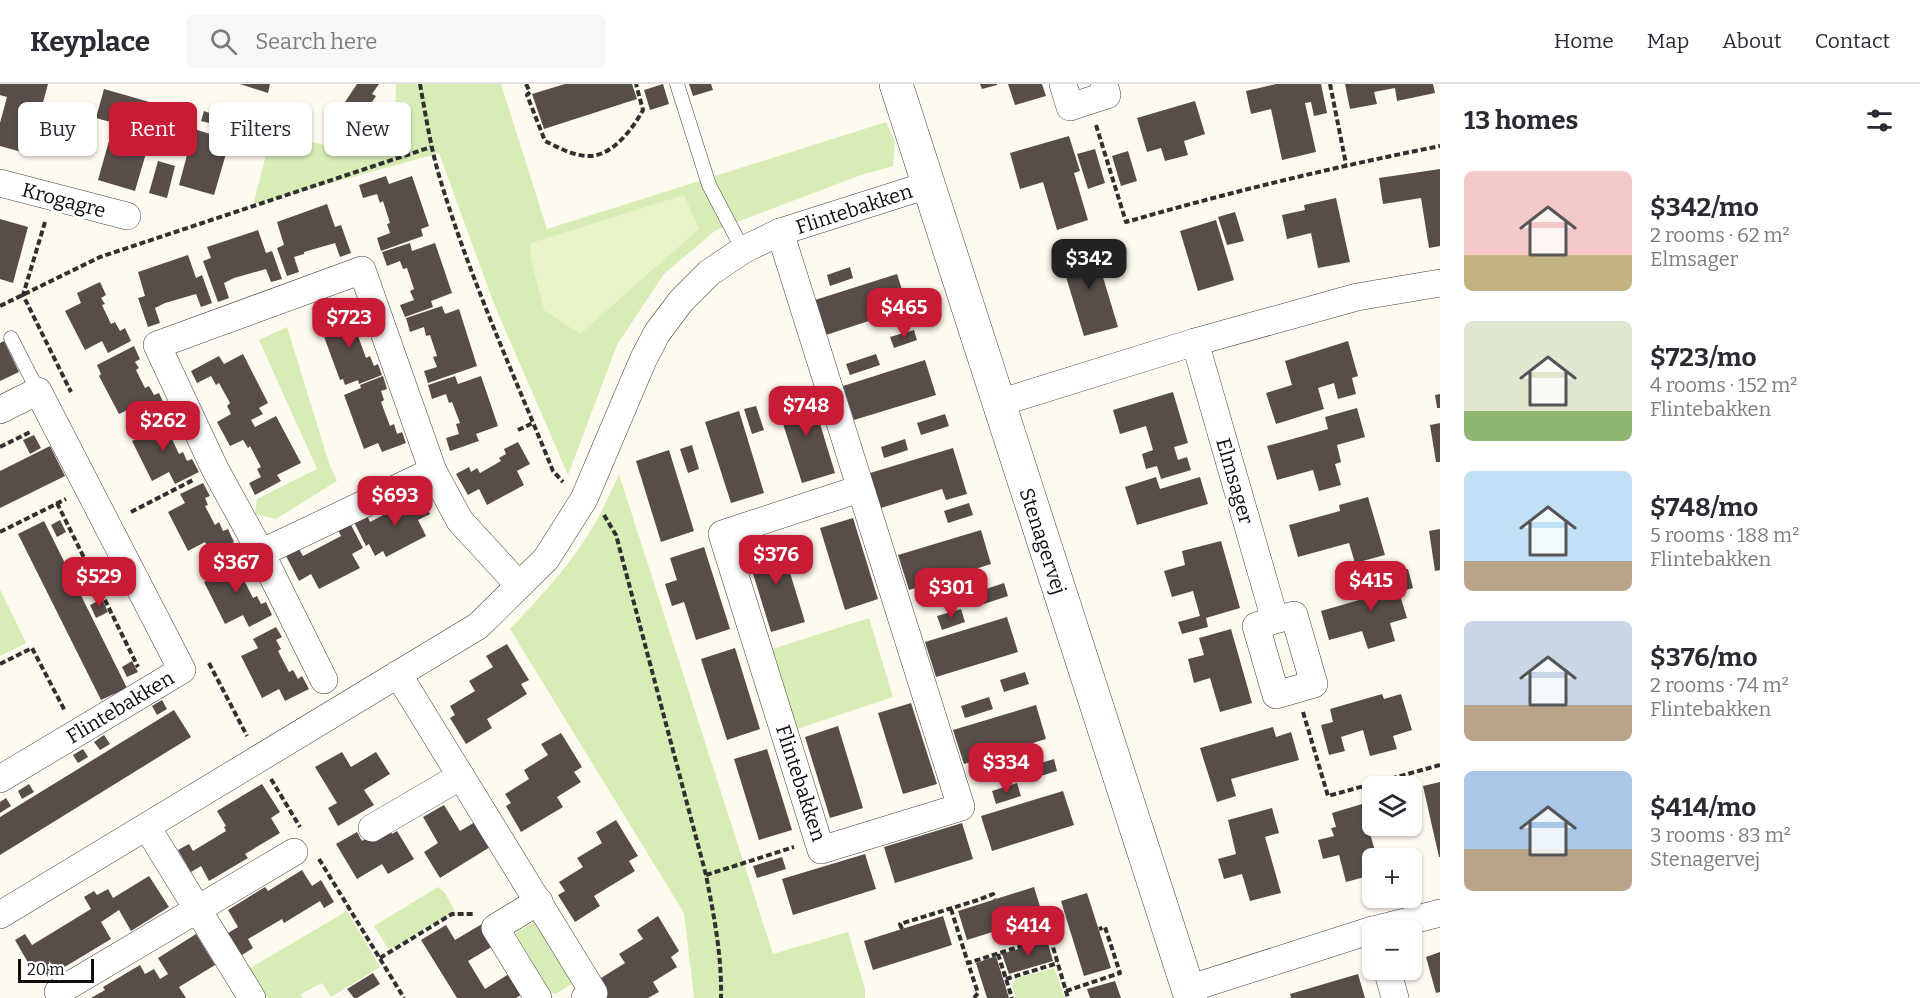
<!DOCTYPE html>
<html lang="en">
<head>
<meta charset="utf-8">
<style>
	:root { --surface:#fff; --page:#f7f7f7; --text:#2b2b33; --muted:#7c7c81; --line:#e1e1e2; --accent:#c81c36 }
	body { margin:0; font-family:Bitter,serif; background:var(--page); color:var(--text); height:100vh; display:flex; flex-direction:column; font-size:22px; white-space:nowrap }
	* { box-sizing:border-box; margin:0 }
	p { font-size:20px; color:var(--muted) }
	.icon { flex:none; width:33px; height:33px; fill:none; stroke:currentColor; stroke-width:2; stroke-linecap:round; stroke-linejoin:round }
	.map { position:relative; flex:1; overflow:hidden }
	.details { display:flex; flex-direction:column; background:var(--surface); width:480px }
	.details>* { flex:none }
	.top-card { position:absolute; left:18px; top:18px; width:570px; height:54px; display:flex; gap:12px }
	.fabs { position:absolute; left:1362px; top:692px; display:grid; gap:12px }
	.fabs a { display:grid; place-items:center; width:60px; height:60px; border-radius:9px; background:var(--surface); box-shadow:0 2px 4px #0004; font-size:30px }
	.scale { position:absolute; left:18px; bottom:15px; width:76px; box-sizing:border-box; padding-left:6px; border:3px solid #0e0e0e; border-top:0; font-size:16px; line-height:21px; white-space:nowrap; color:#0e0e0e; -webkit-text-stroke:4px #fff; paint-order:stroke }
	.price { position:absolute; translate:-50% -51px; padding:0 14px; border-radius:12px; background:var(--accent); color:#fff; font-size:20px; line-height:39px; filter:drop-shadow(0 2px 3px #0008) }
	.price::after { content:''; position:absolute; left:50%; top:36px; width:18px; height:14px; margin-left:-9px; background:inherit; clip-path:polygon(0 0,100% 0,50% 100%) }
	.price.selected { background:#222; color:#fff }
	ul { padding:0; list-style:none }
	li { display:flex; align-items:center; gap:18px; height:150px; padding:0 24px }
	li span { display:grid; place-items:center; flex:none; width:168px; height:120px; border-radius:9px; color:#555 }
	li>.icon { margin-inline-start:auto }
	span .icon { width:72px; height:72px; fill:#fffc; stroke-width:1 }
	li b { font-size:26px }
	h2 { display:flex; justify-content:space-between; align-items:center; height:72px; padding:0 24px; font-size:26px }
	.chip { padding:0 21px; border-radius:9px; background:var(--surface); box-shadow:0 2px 4px #0004; font-size:21px; line-height:54px }
	.chip.selected { background:var(--accent); color:#fff }
	header { display:flex; align-items:center; gap:36px; box-sizing:border-box; height:84px; padding:0 30px; background:var(--surface); border-bottom:2px solid var(--line) }
	header strong { font-size:28px }
	nav { display:flex; gap:33px; margin-inline-start:auto; font-size:21px }
	.search { width:420px; height:54px; background:var(--page); display:flex; align-items:center; gap:15px; box-sizing:border-box; padding:0 21px; border-radius:9px; color:var(--muted); font-size:22px }
	main { display:flex; flex:1; min-height:0 }
	.map>svg:first-child { display:block }
</style>
</head>
<body>
<header>
<strong>Keyplace</strong>
<div class="search"><svg class="icon" aria-label="search" viewBox="0 0 24 24"><circle cx="10" cy="10" r="6"/><path d="M15 15l6 6"/></svg>Search here</div>
<nav><a>Home</a><a>Map</a><a>About</a><a>Contact</a></nav>
</header>
<main>
<div class="map">
<svg width="1440" height="914" viewBox="0 0 1440 914">
	<rect width="100%" height="100%" fill="#fffaef"/>
	<g fill="#d8edb5">
		<polygon points="396,0 501,0 547,145 886,38 895,57 893,82 861,91 716,146 664,190 617,261 568,391 494,220 439,69 253,121 272,48 337,64 395,45"/>
		<polygon points="287,243 329,379 337,397 276,435 255,430 257,415 317,385 259,256"/>
		<path d="M619,390L773,870L848,848L865,905V914H694L684,829L510,545C542,511 574,477 597,436C605,421 612,405 619,390Z"/>
		<polygon points="0,505 26,559 0,572"/>
		<polygon points="869,534 893,613 794,646 769,566"/>
		<polygon points="438,803 445,809 455,827 389,866 374,842"/>
		<polygon points="347,827 380,883 331,913 322,899 301,910 302,914 264,914 247,886"/>
		<polygon points="537,836 573,896 572,900 555,910 551,909 515,851 517,848"/>
		<polygon points="1054,884 1065,914 1016,914 1012,902 1016,894"/>
	</g>
	<polygon fill="#e9f3c8" points="684,111 699,145 580,250 544,226 530,172 531,159"/>
	<g fill="#584d49">
		<polygon points="0,0 48,0 29,70 0,62 0,39 7,13 0,11"/>
		<polygon points="240,0 270,0 268,9"/>
		<polygon points="357,0 379,0 372,10 376,12 354,45 335,33"/>
		<polygon points="565,0 632,0 637,15 544,45 532,10"/>
		<polygon points="663,0 669,20 650,26 644,6"/>
		<polygon points="689,0 711,0 713,6 693,12"/>
		<polygon points="980,0 997,0 997,1 982,5"/>
		<polygon points="1008,0 1042,0 1046,12 1015,21"/>
		<polygon points="1276,0 1321,0 1327,29 1314,32 1311,18 1305,19 1316,68 1282,76 1271,25 1251,30 1246,7"/>
		<polygon points="1345,0 1433,0 1435,9 1397,17 1395,4 1374,8 1377,20 1350,25"/>
		<polygon points="104,5 160,21 135,107 98,96 114,39 96,34"/>
		<polygon points="1195,17 1205,50 1184,57 1188,71 1165,77 1161,64 1147,68 1137,34"/>
		<polygon points="204,27 212,30 209,39 201,37"/>
		<polygon points="194,45 230,56 214,111 179,101"/>
		<polygon points="1069,52 1080,87 1074,89 1088,136 1057,146 1043,98 1020,105 1010,69"/>
		<polygon points="1095,65 1105,99 1088,105 1077,70"/>
		<polygon points="1128,67 1137,97 1121,102 1112,72"/>
		<polygon points="158,77 175,82 167,114 149,109"/>
		<polygon points="1440,85 1440,162 1429,164 1421,114 1383,120 1379,94"/>
		<polygon points="386,92 389,100 412,92 429,142 421,145 423,152 381,167 377,154 390,149 387,140 390,139 383,117 380,119 377,110 363,114 359,101"/>
		<polygon points="1336,114 1350,178 1318,184 1311,149 1287,155 1282,131 1305,126 1304,121"/>
		<polygon points="327,120 335,143 341,141 351,169 340,173 335,159 304,168 304,170 294,173 299,188 287,192 277,164 284,161 277,138"/>
		<polygon points="1235,128 1244,157 1227,161 1218,133"/>
		<polygon points="0,135 28,143 13,199 0,195"/>
		<polygon points="1216,136 1234,196 1198,207 1180,147"/>
		<polygon points="258,146 266,169 272,167 282,195 271,198 266,185 234,194 224,199 229,214 218,218 203,177 211,174 207,163"/>
		<polygon points="410,159 412,167 435,159 452,209 431,217 433,223 405,233 400,221 414,216 410,207 414,205 407,184 403,185 400,177 387,182 382,168"/>
		<polygon points="1093,160 1118,243 1084,252 1059,170"/>
		<polygon points="188,171 196,194 202,191 212,219 201,223 196,210 165,219 155,224 160,239 148,243 138,214 145,212 138,188"/>
		<polygon points="850,183 853,194 830,202 827,191"/>
		<polygon points="897,190 912,237 890,243 887,231 826,251 815,216"/>
		<polygon points="100,198 106,211 101,214 105,220 102,221 111,240 115,238 120,247 125,244 131,257 108,269 102,257 85,266 65,227 81,219 77,209"/>
		<polygon points="442,222 445,230 459,225 477,282 428,299 424,287 437,283 433,273 437,272 430,251 426,252 424,243 410,248 406,234"/>
		<polygon points="358,224 363,237 358,239 361,247 357,249 366,274 370,272 374,282 378,280 382,291 359,300 358,296 345,301 343,295 340,296 323,250 328,249 324,237"/>
		<polygon points="914,246 917,256 894,264 890,253"/>
		<polygon points="4,257 19,288 0,297 0,259"/>
		<polygon points="1348,257 1358,292 1352,294 1356,310 1338,315 1334,299 1318,304 1324,325 1276,340 1266,309 1292,301 1285,277"/>
		<polygon points="134,262 140,275 135,278 139,284 136,286 145,304 149,302 154,311 159,309 165,322 142,333 136,322 119,330 99,292 101,290 97,281"/>
		<polygon points="243,270 268,319 259,324 263,330 251,336 255,343 276,332 301,379 277,391 281,397 255,411 249,399 261,393 257,385 261,383 250,362 248,364 243,356 230,362 217,338 231,330 227,322 230,319 219,299 216,301 211,292 197,299 191,287 219,272 224,280"/>
		<polygon points="876,270 880,281 850,291 846,280"/>
		<polygon points="925,276 936,311 854,336 843,302"/>
		<polygon points="383,292 387,305 381,307 384,316 381,318 390,342 394,340 397,350 402,348 406,359 382,368 378,359 364,365 344,311 361,304 360,301"/>
		<polygon points="455,292 458,300 481,292 498,342 476,350 479,357 450,367 446,354 459,350 456,340 460,339 452,318 449,319 446,310 432,315 428,301"/>
		<polygon points="810,307 835,389 802,399 776,318"/>
		<polygon points="1173,308 1188,359 1174,363 1178,376 1187,373 1191,386 1161,395 1157,382 1146,385 1142,370 1153,366 1146,342 1120,350 1113,326"/>
		<polygon points="1440,310 1440,324 1437,324 1435,311"/>
		<polygon points="756,322 764,346 752,350 744,325"/>
		<polygon points="1357,324 1365,353 1337,361 1341,378 1335,380 1341,401 1319,407 1313,386 1277,396 1267,362 1328,345 1325,333"/>
		<polygon points="739,327 764,409 731,419 705,338"/>
		<polygon points="167,328 174,341 169,344 172,350 170,351 179,370 183,368 187,377 192,375 199,388 175,400 169,388 152,397 132,357 149,349 144,340"/>
		<polygon points="945,330 949,342 921,351 917,339"/>
		<polygon points="1440,339 1440,378 1436,378 1430,341"/>
		<polygon points="34,351 41,364 30,370 23,356"/>
		<polygon points="905,355 908,366 884,374 881,363"/>
		<polygon points="518,358 530,380 517,387 524,401 487,421 479,405 468,411 456,390 469,383 471,388 477,384 480,389 501,377 499,374 506,370 504,365"/>
		<polygon points="692,361 699,385 688,389 680,365"/>
		<polygon points="50,362 65,392 0,424 0,387"/>
		<polygon points="953,364 967,410 946,416 942,405 881,424 870,389"/>
		<polygon points="669,366 694,447 661,458 636,377"/>
		<polygon points="1156,393 1160,405 1200,393 1208,420 1137,441 1125,403"/>
		<polygon points="203,399 210,412 205,414 208,421 205,422 215,441 219,438 223,447 228,445 234,458 211,470 205,458 188,467 168,428 185,419 180,410"/>
		<polygon points="416,405 430,430 418,436 426,452 386,473 383,467 375,472 369,460 366,462 354,438 367,431 370,438 408,418 405,411"/>
		<polygon points="1368,413 1385,471 1355,479 1349,459 1298,473 1289,441 1340,427 1339,421"/>
		<polygon points="969,419 973,431 948,439 944,427"/>
		<polygon points="853,434 878,515 845,526 820,444"/>
		<polygon points="60,436 66,448 57,453 51,441"/>
		<polygon points="44,437 127,604 101,616 18,450"/>
		<polygon points="350,439 363,464 352,470 360,484 319,505 311,490 299,497 286,472 299,465 303,472 341,452 338,446"/>
		<polygon points="1440,445 1440,486 1435,487 1429,447"/>
		<polygon points="981,446 991,480 909,506 898,471"/>
		<polygon points="780,456 805,538 771,548 746,467"/>
		<polygon points="1221,457 1240,524 1206,534 1208,543 1182,550 1178,538 1200,532 1193,507 1172,513 1164,487 1185,481 1182,467"/>
		<polygon points="704,463 730,545 696,556 684,518 672,522 665,500 677,496 670,474"/>
		<polygon points="240,469 245,479 240,482 245,491 242,492 253,514 257,512 261,520 266,518 272,531 249,543 243,531 225,540 204,498 221,490 217,481"/>
		<polygon points="1408,485 1413,504 1399,508 1407,534 1390,539 1395,557 1368,565 1362,547 1329,556 1321,527 1380,510 1376,494"/>
		<polygon points="90,491 97,505 85,510 78,497"/>
		<polygon points="1004,499 1008,512 978,522 974,509"/>
		<polygon points="102,515 108,528 96,534 90,521"/>
		<polygon points="961,525 965,538 942,546 937,532"/>
		<polygon points="1007,533 1018,568 936,593 925,558"/>
		<polygon points="276,543 282,553 276,556 281,565 278,567 289,588 293,586 298,595 302,592 309,605 285,617 279,605 262,614 241,572 258,564 253,555"/>
		<polygon points="1231,545 1252,619 1220,628 1210,594 1194,599 1188,575 1204,571 1199,554"/>
		<polygon points="507,560 529,596 521,600 527,610 487,635 492,644 466,660 450,634 455,631 450,622 475,607 469,597 493,583 486,572"/>
		<polygon points="735,564 760,645 727,656 701,575"/>
		<polygon points="132,577 138,588 127,593 122,583"/>
		<polygon points="1025,588 1029,600 1004,608 1000,596"/>
		<polygon points="1382,610 1384,615 1401,610 1412,646 1393,652 1397,665 1370,672 1363,646 1341,653 1345,667 1329,671 1321,641 1333,638 1330,625"/>
		<polygon points="989,613 993,625 965,634 961,622"/>
		<polygon points="162,616 167,625 157,631 152,622"/>
		<polygon points="911,619 937,700 903,710 878,629"/>
		<polygon points="1036,621 1046,655 964,680 953,646"/>
		<polygon points="174,626 191,653 0,771 0,733"/>
		<polygon points="838,642 863,724 830,734 805,653"/>
		<polygon points="1273,643 1276,653 1291,648 1299,676 1231,695 1236,712 1217,718 1200,664"/>
		<polygon points="561,649 582,683 574,688 581,698 557,713 563,723 521,748 506,722 511,719 505,710 529,695 524,686 548,671 541,660"/>
		<polygon points="104,651 110,660 100,666 94,658"/>
		<polygon points="83,665 88,673 78,679 73,671"/>
		<polygon points="767,665 792,746 759,756 734,675"/>
		<polygon points="342,668 351,683 376,668 390,690 364,706 374,721 338,742 328,724 337,719 315,683"/>
		<polygon points="1054,675 1057,687 1031,695 1028,683"/>
		<polygon points="1440,698 1440,773 1439,773 1423,702"/>
		<polygon points="1017,699 1021,712 996,720 992,707"/>
		<polygon points="29,700 34,708 22,715 18,707"/>
		<polygon points="262,700 280,728 271,734 280,749 245,770 248,774 209,797 201,782 191,788 178,766 189,760 193,767 226,747 224,743 226,742 217,727"/>
		<polygon points="1063,707 1074,741 992,767 981,732"/>
		<polygon points="6,714 11,722 0,729 0,718"/>
		<polygon points="1372,717 1372,740 1368,742 1377,774 1372,774 1372,791 1346,798 1339,771 1323,775 1318,756 1334,752 1331,744 1336,743 1332,729"/>
		<polygon points="444,721 460,747 475,738 490,763 440,794 424,768 438,759 423,733"/>
		<polygon points="1272,724 1279,749 1265,753 1281,809 1250,817 1242,790 1224,795 1218,775 1236,770 1228,736"/>
		<polygon points="616,736 638,772 629,777 635,787 594,812 600,822 575,838 558,811 565,807 559,798 583,783 577,774 602,759 596,748"/>
		<polygon points="962,739 973,775 895,799 884,763"/>
		<polygon points="387,742 392,750 397,747 414,775 388,790 382,780 357,795 336,760 357,748 362,757"/>
		<polygon points="865,770 876,805 793,831 782,795"/>
		<polygon points="782,773 786,785 757,794 753,782"/>
		<polygon points="302,786 312,802 321,796 334,818 324,824 320,817 284,839 282,835 248,855 253,864 242,871 228,849 238,843 228,826 265,803 268,807"/>
		<polygon points="149,792 169,823 131,847 119,826 101,838 111,855 48,893 38,877 30,882 15,856 25,850 32,861 91,825 84,813 94,807 97,811 108,805 113,814"/>
		<polygon points="1034,803 1043,832 967,856 958,827"/>
		<polygon points="1087,809 1111,884 1084,892 1061,817"/>
		<polygon points="658,832 679,867 671,873 677,883 653,898 659,908 648,914 605,914 601,908 607,904 601,894 625,879 619,870 643,855 637,846"/>
		<polygon points="943,832 952,861 873,886 864,857"/>
		<polygon points="482,840 495,861 468,877 485,905 512,888 524,909 516,914 457,914 421,856 446,841 455,856"/>
		<polygon points="196,850 215,881 179,903 186,914 91,914 105,906 103,903 140,881 145,890 154,885 160,895 168,890 158,874"/>
		<polygon points="1047,856 1053,877 1009,890 1002,870"/>
		<polygon points="1440,868 1440,908 1436,909 1426,873"/>
		<polygon points="996,872 1009,914 987,914 976,879"/>
		<polygon points="373,889 380,900 357,914 354,914 347,905"/>
		<polygon points="1358,890 1365,914 1291,914 1290,910"/>
		<polygon points="1115,897 1121,914 1090,914 1087,905"/>
	</g>
	<g fill="none" stroke-linecap="round" stroke-linejoin="round">
		<defs>
			<g id="service">
				<polyline points="677,0 709,101 743,166"/>
				<polyline points="11,254 38,307"/>
			</g>
			<g id="minor">
				<polyline points="1063,0 1070,23 1107,11 1104,0"/>
				<polyline points="0,99 127,132"/>
				<polyline points="780,148 961,723 821,766 722,450 859,405"/>
				<polyline points="1195,258 1275,536 1256,542 1276,611 1314,600 1294,531 1275,536"/>
				<polyline points="999,319 1195,258 1357,213 1440,199"/>
				<polyline points="0,326 38,307 182,586 0,695"/>
				<polyline points="433,387 261,469 215,385 157,261 362,186 433,387 460,437 519,501"/>
				<polyline points="261,469 324,596"/>
				<polyline points="398,590 594,909 585,914"/>
				<polyline points="147,743 252,914"/>
				<polyline points="372,744 461,692"/>
				<polyline points="0,831 478,542 546,475 584,415 643,276 657,249 681,217 709,189 743,166 780,148 928,101"/>
				<polyline points="1373,846 1440,829"/>
				<polyline points="1387,885 1395,914"/>
				<polyline points="1188,905 1372,846"/>
				<polyline points="58,908 294,768"/>
				<polyline points="538,914 495,844 539,817"/>
			</g>
			<polyline id="tertiary" points="896,0 1191,914"/>
		</defs>
		<use href="#service" stroke="#414141" stroke-width="15"/>
		<use href="#minor" stroke="#414141" stroke-width="28"/>
		<use href="#tertiary" stroke="#414141" stroke-width="34"/>
		<g stroke="#303030" stroke-width="4" stroke-dasharray="6 3" stroke-linecap="butt">
			<path d="M420,0C426,33 431,66 441,98C471,197 514,291 553,387L563,398"/>
			<path d="M526,0L530,8L527,11L545,57C557,63 572,71 586,72C611,74 632,46 643,26L636,0"/>
			<polyline points="1330,0 1346,80"/>
			<path d="M1096,41L1126,138C1230,108 1334,83 1440,62"/>
			<polyline points="45,138 23,211 71,308"/>
			<polyline points="0,222 100,173 431,63"/>
			<polyline points="518,346 533,339"/>
			<polyline points="0,363 30,348"/>
			<polyline points="57,419 138,583"/>
			<polyline points="131,428 193,396"/>
			<path d="M604,431L616,451L706,791C714,832 722,872 721,914"/>
			<polyline points="0,448 66,415"/>
			<polyline points="209,579 247,652"/>
			<polyline points="0,580 32,564 65,627"/>
			<polyline points="1303,628 1328,712 1440,681"/>
			<polyline points="271,695 300,743"/>
			<polyline points="319,775 404,914"/>
			<polyline points="706,791 794,763"/>
			<polyline points="951,825 968,879"/>
			<polyline points="902,845 900,840 978,816 993,810 995,815"/>
			<polyline points="998,870 1012,914"/>
			<polyline points="380,874 452,830 475,830"/>
			<polyline points="1006,895 1058,879"/>
			<polyline points="1066,907 1120,889 1105,843 1099,845"/>
			<polyline points="974,914 978,909 968,879 1050,853 1068,914"/>
		</g>
		<use href="#service" stroke="#fff" stroke-width="14"/>
		<use href="#minor" stroke="#fff" stroke-width="27"/>
		<use href="#tertiary" stroke="#fff" stroke-width="33"/>
	</g>
	<g text-anchor="middle" dominant-baseline="central" stroke-width="6" stroke-linejoin="round" paint-order="stroke">
		<g font-size="20" fill="#0e0e0e" stroke="#fff">
			<text transform="translate(64 116) rotate(15)">Krogagre</text>
			<text transform="translate(854 125) rotate(-18)">Flintebakken</text>
			<text transform="translate(1235 397) rotate(74)">Elmsager</text>
			<text transform="translate(1043 457) rotate(72)">Stenagervej</text>
			<text transform="translate(120 623) rotate(-31)">Flintebakken</text>
			<text transform="translate(801 699) rotate(72)">Flintebakken</text>
		</g>
	</g>
</svg>
<div class="fabs">
<a><svg class="icon" aria-label="layers" viewBox="0 0 24 24"><path d="M12 4l9 5-9 5-9-5zM3 14l9 5 9-5"/></svg></a>
<a>+</a>
<a>−</a>
</div>
<div class="scale">20 m</div>
<b class="price selected" style="left:1089px;top:206px">$342</b>
<b class="price" style="left:904px;top:255px">$465</b>
<b class="price" style="left:349px;top:265px">$723</b>
<b class="price" style="left:806px;top:353px">$748</b>
<b class="price" style="left:163px;top:368px">$262</b>
<b class="price" style="left:395px;top:443px">$693</b>
<b class="price" style="left:776px;top:502px">$376</b>
<b class="price" style="left:236px;top:510px">$367</b>
<b class="price" style="left:99px;top:524px">$529</b>
<b class="price" style="left:1371px;top:528px">$415</b>
<b class="price" style="left:951px;top:535px">$301</b>
<b class="price" style="left:1006px;top:710px">$334</b>
<b class="price" style="left:1028px;top:873px">$414</b>
<div class="top-card">
<a class="chip">Buy</a>
<a class="chip selected">Rent</a>
<a class="chip">Filters</a>
<a class="chip">New</a>
</div>
</div>
<section class="details">
<h2>13 homes<svg class="icon" aria-label="filters" viewBox="0 0 24 24"><path d="M4 7h16M4 17h16"/><circle cx="9" cy="7" r="2"/><circle cx="15" cy="17" r="2"/></svg></h2>
<ul>
<li><span style="background:linear-gradient(#f6c9c9 70%,#c2b280 0)"><svg class="icon" aria-label="home" viewBox="0 0 24 24"><path d="M3 11l9-7 9 7M6 9v11h12V9"/></svg></span><div><b>$342/mo</b><p>2 rooms · 62 m²</p><p>Elmsager</p></div></li>
<li><span style="background:linear-gradient(#dfe7d0 75%,#8fb573 0)"><svg class="icon" aria-label="home" viewBox="0 0 24 24"><path d="M3 11l9-7 9 7M6 9v11h12V9"/></svg></span><div><b>$723/mo</b><p>4 rooms · 152 m²</p><p>Flintebakken</p></div></li>
<li><span style="background:linear-gradient(#bfe0f5 75%,#b9a48a 0)"><svg class="icon" aria-label="home" viewBox="0 0 24 24"><path d="M3 11l9-7 9 7M6 9v11h12V9"/></svg></span><div><b>$748/mo</b><p>5 rooms · 188 m²</p><p>Flintebakken</p></div></li>
<li><span style="background:linear-gradient(#c9d6e8 70%,#b9a48a 0)"><svg class="icon" aria-label="home" viewBox="0 0 24 24"><path d="M3 11l9-7 9 7M6 9v11h12V9"/></svg></span><div><b>$376/mo</b><p>2 rooms · 74 m²</p><p>Flintebakken</p></div></li>
<li><span style="background:linear-gradient(#a9c7e8 65%,#b9a48a 0)"><svg class="icon" aria-label="home" viewBox="0 0 24 24"><path d="M3 11l9-7 9 7M6 9v11h12V9"/></svg></span><div><b>$414/mo</b><p>3 rooms · 83 m²</p><p>Stenagervej</p></div></li>
</ul>
</section>
</main>
</body>
</html>
